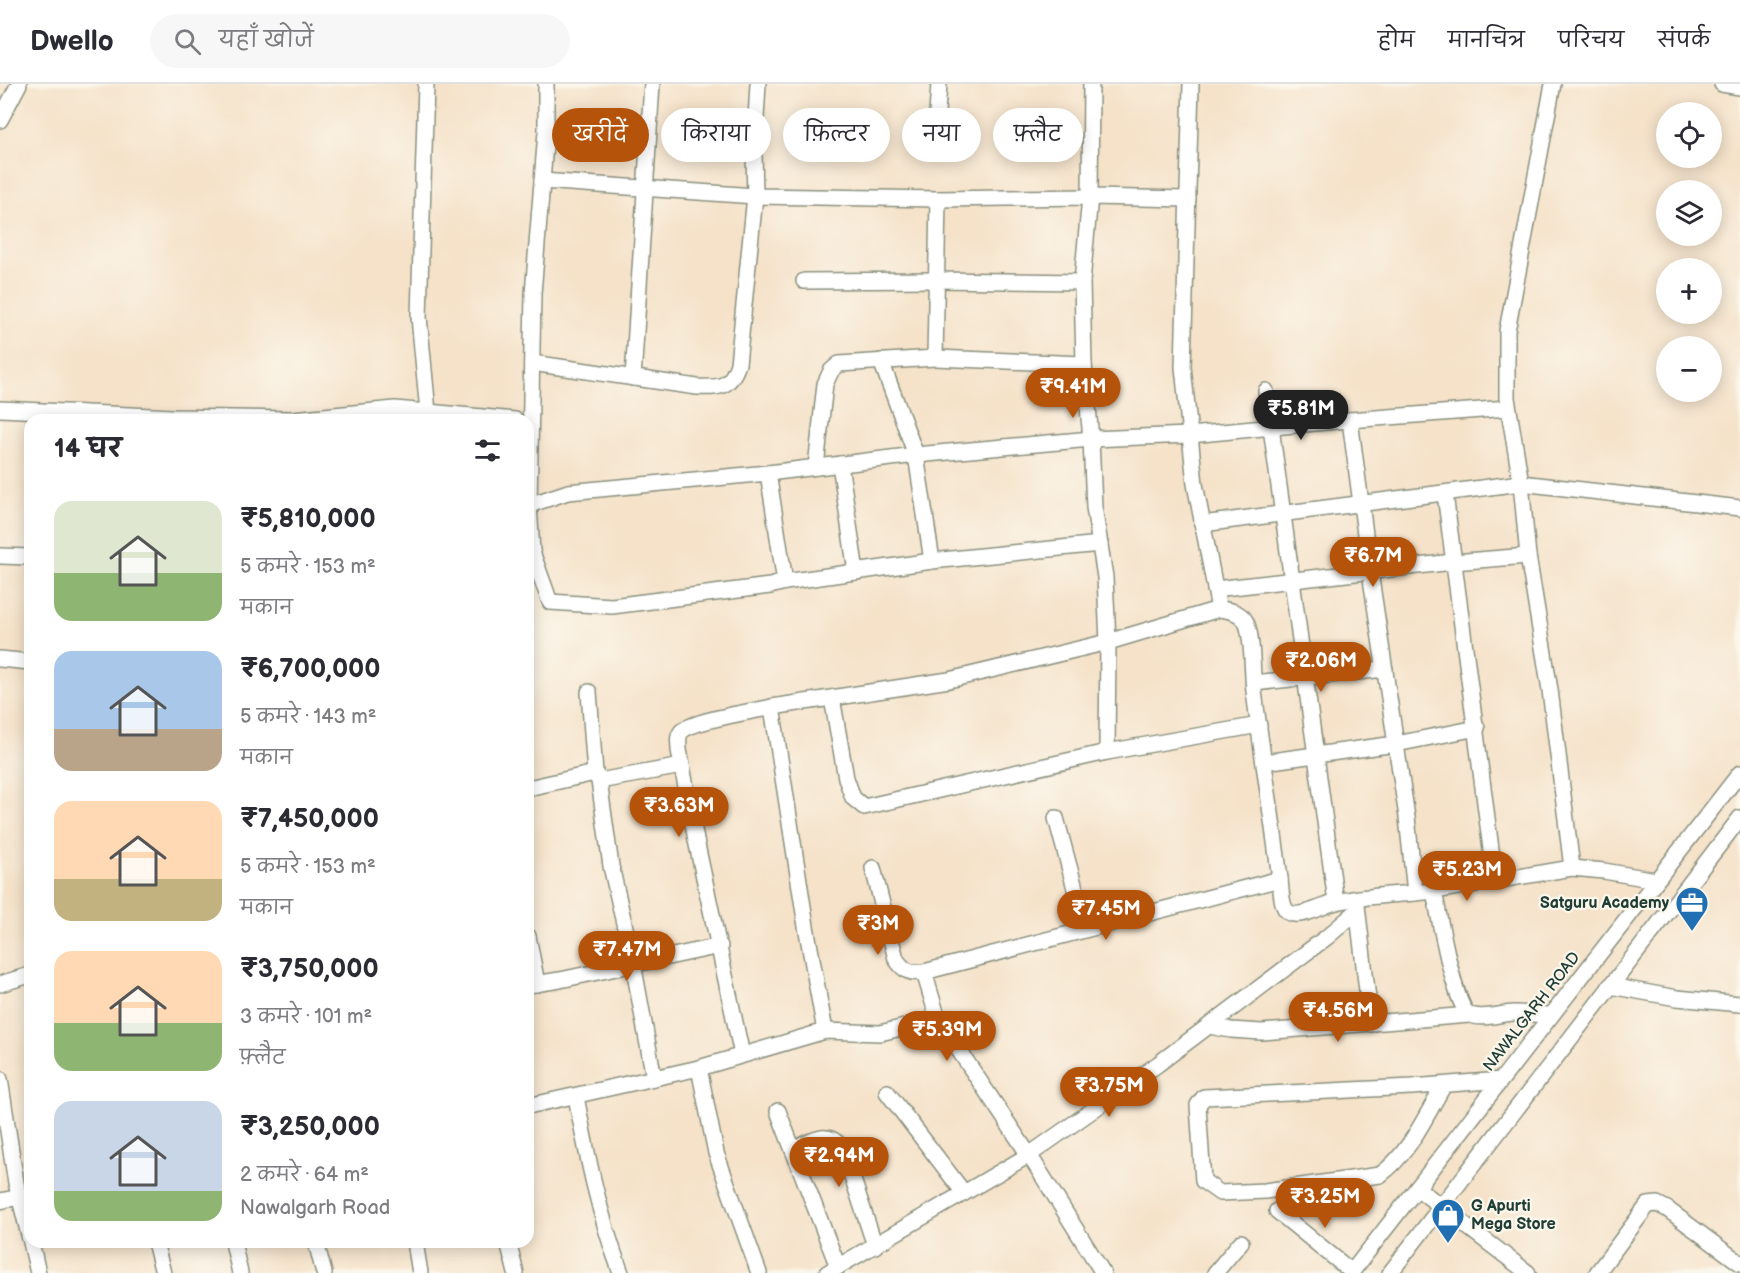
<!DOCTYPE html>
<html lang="hi">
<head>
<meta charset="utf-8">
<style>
	:root { --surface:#fff; --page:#f7f7f7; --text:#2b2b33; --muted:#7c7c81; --line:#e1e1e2; --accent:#b45309 }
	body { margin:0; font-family:"Balsamiq Sans","Playpen Sans Deva",sans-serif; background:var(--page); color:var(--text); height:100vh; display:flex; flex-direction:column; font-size:22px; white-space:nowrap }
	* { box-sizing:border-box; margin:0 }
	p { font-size:20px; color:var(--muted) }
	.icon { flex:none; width:33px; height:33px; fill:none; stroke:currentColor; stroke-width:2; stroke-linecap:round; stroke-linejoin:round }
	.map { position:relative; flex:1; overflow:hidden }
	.side { position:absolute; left:24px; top:330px; width:510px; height:834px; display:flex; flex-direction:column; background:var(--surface); border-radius:18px; box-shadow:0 3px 15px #0003 }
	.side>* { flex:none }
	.top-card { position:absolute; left:552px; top:24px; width:570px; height:54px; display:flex; gap:12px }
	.controls { position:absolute; left:1656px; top:18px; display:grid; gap:12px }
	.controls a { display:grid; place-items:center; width:66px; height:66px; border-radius:50%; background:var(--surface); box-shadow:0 3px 15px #0003; font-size:30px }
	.price { position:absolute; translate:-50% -51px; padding:0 14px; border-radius:21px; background:var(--accent); color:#fff; font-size:20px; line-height:39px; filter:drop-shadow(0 2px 3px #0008) }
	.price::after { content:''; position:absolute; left:50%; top:36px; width:18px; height:14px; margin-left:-9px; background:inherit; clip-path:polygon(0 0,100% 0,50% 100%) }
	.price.on { background:#222; color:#fff }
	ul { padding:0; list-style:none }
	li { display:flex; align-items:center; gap:18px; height:150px; padding:0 30px }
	li span { display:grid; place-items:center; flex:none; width:168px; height:120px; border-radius:18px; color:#555 }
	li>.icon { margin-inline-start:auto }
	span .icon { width:72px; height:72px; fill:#fffc; stroke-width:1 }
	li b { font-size:26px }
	h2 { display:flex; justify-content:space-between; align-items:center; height:72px; padding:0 30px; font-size:26px }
	.tag { padding:0 21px; border-radius:27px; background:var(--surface); box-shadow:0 3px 15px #0003; font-size:21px; line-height:54px }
	.tag.on { background:var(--accent); color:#fff }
	header { display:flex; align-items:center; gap:36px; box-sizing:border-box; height:84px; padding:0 30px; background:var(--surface); border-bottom:2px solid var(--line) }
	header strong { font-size:28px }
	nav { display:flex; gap:33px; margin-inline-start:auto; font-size:21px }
	.search { width:420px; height:54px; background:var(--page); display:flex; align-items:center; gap:15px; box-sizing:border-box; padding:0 21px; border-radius:33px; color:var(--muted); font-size:22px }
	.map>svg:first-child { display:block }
</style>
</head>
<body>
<header>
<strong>Dwello</strong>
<div class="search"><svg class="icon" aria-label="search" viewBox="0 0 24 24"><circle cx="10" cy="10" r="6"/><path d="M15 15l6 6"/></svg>यहाँ खोजें</div>
<nav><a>होम</a><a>मानचित्र</a><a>परिचय</a><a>संपर्क</a></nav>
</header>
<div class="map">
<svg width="1740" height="1189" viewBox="0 0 1740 1189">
	<rect width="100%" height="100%" fill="#fbf7ec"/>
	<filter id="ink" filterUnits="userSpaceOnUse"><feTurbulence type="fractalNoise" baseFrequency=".0167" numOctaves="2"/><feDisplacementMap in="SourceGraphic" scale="12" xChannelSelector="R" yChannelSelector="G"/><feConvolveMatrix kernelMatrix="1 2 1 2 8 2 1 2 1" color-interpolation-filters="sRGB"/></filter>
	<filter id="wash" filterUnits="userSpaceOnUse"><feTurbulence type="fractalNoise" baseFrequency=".008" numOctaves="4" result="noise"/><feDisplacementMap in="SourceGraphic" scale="24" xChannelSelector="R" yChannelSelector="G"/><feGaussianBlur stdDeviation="1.35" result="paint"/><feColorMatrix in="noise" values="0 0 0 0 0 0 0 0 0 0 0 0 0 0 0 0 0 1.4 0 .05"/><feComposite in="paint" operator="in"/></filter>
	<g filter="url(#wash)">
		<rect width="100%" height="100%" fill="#f5e2c9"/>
	</g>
	<g filter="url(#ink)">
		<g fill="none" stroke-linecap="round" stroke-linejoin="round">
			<defs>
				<g id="minor">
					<polyline points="426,0 419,233 428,328"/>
					<polyline points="1091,0 1090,113 1082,198 1084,280 1091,355 1094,423 1105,493 1108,558 1107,668"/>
					<polyline points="1191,0 1183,283 1195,400 1219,525"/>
					<polyline points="1553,0 1507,247 1507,314 1521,399 1528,472 1550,606 1572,784"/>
					<polyline points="1722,0 1740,3"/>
					<polyline points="937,29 939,0"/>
					<polyline points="0,36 19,0"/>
					<polyline points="542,97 755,112 938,115 1090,113 1188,115"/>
					<polyline points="804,197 936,196 1082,198"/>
					<polyline points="935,274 1084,280"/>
					<polyline points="881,277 916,371 932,477"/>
					<path d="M532,279L697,303C720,304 730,304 738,280L755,112L754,69L758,0"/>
					<polyline points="633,294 652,0"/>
					<polyline points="1266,307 1336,818"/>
					<polyline points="0,325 173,333 293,335 395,325 515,336"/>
					<polyline points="1350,336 1370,488 1407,733 1415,809"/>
					<polyline points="840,380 856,488"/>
					<polyline points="816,383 825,300 831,287 839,280 935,274 938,115"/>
					<polyline points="768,389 916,371 1091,355 1190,351 1336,337 1508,324"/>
					<polyline points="1445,410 1495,796"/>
					<polyline points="529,421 532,468"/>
					<polyline points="1202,440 1521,399 1740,424"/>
					<polyline points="528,468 532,468 550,518 612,522 770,502 785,498 768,389 568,408 529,421 533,210 546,48 546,0"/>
					<polyline points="0,472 30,473"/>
					<polyline points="785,498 932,477 1100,460"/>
					<polyline points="1215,505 1453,478 1528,472"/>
					<polyline points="0,575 30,578"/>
					<polyline points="1254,599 1385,585"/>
					<polyline points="589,608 595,689"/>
					<polyline points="832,614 846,694 853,714 864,723 1107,668 1259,641"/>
					<polyline points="1264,678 1396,660 1477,644"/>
					<polyline points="599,697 682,682"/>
					<polyline points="528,704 595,689 599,697 611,782 633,879 654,994"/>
					<polyline points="1056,734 1086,845"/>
					<path d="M873,784L896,875C904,887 910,890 924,888L938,935"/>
					<polyline points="1357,822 1371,940"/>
					<polyline points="528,852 537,900"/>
					<polyline points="924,888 1280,795"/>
					<polyline points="0,900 30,891"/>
					<polyline points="528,901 560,896 720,862"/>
					<polyline points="1610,902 1677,914 1740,920"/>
					<path d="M1551,931C1539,931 1527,929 1514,929C1501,929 1481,937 1469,930C1455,923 1438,827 1434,807L1572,784L1604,787L1656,796"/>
					<polyline points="1209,942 1231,946 1262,948 1469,931"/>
					<path d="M825,947L806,842L772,623L949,596L1108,558L1219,525C1229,526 1241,528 1246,538C1253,552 1252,590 1254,607C1262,670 1272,733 1280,795C1281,804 1281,821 1287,827C1297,837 1324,821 1336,818C1368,811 1402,811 1434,807"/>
					<path d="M742,971L696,756L679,666C679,659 677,653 681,648C690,637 755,627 772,623"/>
					<polyline points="699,984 825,947 880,949 938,935 1035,1080 1103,1189"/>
					<polyline points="0,995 16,1099 30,1155"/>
					<path d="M1444,1001C1425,1033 1410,1069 1380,1091L1265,1107L1220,1109L1203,1097L1198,1021L1204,1013L1412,1003L1501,996"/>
					<polyline points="887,1008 964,1109"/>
					<path d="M576,1012C587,1072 599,1131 621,1189"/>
					<polyline points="528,1022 699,984 716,1069 759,1189"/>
					<polyline points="778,1027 838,1183"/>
					<path d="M793,1066C813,1057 827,1044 843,1065L875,1162"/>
					<polyline points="1417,1104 1528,1189"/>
					<polyline points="0,1117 30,1111"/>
					<polyline points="1277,1127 1352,1188"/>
					<polyline points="31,1158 38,1189"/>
					<polyline points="155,1158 163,1189"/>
					<polyline points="233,1158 240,1189"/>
					<polyline points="316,1158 324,1189"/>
					<polyline points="415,1158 420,1189"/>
					<polyline points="508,1158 516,1189"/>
					<polyline points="827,1189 1029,1071 1158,980 1327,853 1356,828"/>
					<polyline points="1215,1189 1241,1158"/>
					<polyline points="1351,1189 1740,689"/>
					<polyline points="1390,1189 1740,734"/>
					<polyline points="1597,1189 1648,1121 1657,1120 1667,1125 1740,1179"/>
				</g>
			</defs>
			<use href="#minor" stroke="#8a907e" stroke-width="18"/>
			<use href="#minor" stroke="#fff" stroke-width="15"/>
		</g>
	</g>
	<defs>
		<symbol id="office-pin" viewBox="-11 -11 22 30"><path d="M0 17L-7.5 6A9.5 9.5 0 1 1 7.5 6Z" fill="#1f6fb2" stroke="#fbf7ec"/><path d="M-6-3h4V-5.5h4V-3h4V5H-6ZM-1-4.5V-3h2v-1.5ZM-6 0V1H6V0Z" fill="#fff"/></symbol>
		<symbol id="shop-pin" viewBox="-11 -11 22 30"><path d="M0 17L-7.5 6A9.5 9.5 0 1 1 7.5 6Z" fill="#1f6fb2" stroke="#fbf7ec"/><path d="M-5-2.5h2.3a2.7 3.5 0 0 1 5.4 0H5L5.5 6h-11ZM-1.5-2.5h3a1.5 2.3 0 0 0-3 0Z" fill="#fff"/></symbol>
	</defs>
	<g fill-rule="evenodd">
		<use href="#office-pin" x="1673" y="800" width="38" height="52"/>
		<use href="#shop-pin" x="1429" y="1112" width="38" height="52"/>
	</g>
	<g text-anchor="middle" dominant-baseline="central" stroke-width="4.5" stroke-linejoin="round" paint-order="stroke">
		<g font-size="16" font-weight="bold" fill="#1f3d34" stroke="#fbf7ec" text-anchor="end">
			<text x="1669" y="819">Satguru Academy</text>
			<text x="1471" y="1122" text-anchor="start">G Apurti<tspan x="1471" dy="18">Mega Store</tspan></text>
		</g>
		<g font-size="16" fill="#1f3d34" stroke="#fbf7ec">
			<text transform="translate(1532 928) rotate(-52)">NAWALGARH ROAD</text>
		</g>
	</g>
</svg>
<div class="controls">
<a><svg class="icon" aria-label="locate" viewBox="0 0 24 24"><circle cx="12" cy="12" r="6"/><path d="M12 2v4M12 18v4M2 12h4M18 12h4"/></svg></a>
<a><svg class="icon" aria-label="layers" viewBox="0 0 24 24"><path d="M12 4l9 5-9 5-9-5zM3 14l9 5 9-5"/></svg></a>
<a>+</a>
<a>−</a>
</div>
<b class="price" style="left:1073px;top:335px">₹9.41M</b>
<b class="price on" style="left:1301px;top:357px">₹5.81M</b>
<b class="price" style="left:1373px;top:504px">₹6.7M</b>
<b class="price" style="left:1321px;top:609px">₹2.06M</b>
<b class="price" style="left:679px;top:754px">₹3.63M</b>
<b class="price" style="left:1467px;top:818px">₹5.23M</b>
<b class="price" style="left:1106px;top:857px">₹7.45M</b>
<b class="price" style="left:878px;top:872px">₹3M</b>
<b class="price" style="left:627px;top:898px">₹7.47M</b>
<b class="price" style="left:1338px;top:959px">₹4.56M</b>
<b class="price" style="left:947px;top:978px">₹5.39M</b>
<b class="price" style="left:1109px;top:1034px">₹3.75M</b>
<b class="price" style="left:839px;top:1104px">₹2.94M</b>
<b class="price" style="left:1325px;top:1145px">₹3.25M</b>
<div class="top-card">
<a class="tag on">खरीदें</a>
<a class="tag">किराया</a>
<a class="tag">फ़िल्टर</a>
<a class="tag">नया</a>
<a class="tag">फ़्लैट</a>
</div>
<section class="side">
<h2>14 घर<svg class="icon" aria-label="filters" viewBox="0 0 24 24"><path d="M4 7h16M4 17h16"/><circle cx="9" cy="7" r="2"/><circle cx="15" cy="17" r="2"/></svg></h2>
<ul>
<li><span style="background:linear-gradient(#dfe7d0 60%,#8fb573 0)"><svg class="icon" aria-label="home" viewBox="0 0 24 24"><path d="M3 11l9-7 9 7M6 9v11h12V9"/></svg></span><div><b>₹5,810,000</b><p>5 कमरे · 153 m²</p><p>मकान</p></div></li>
<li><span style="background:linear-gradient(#a9c7e8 65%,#b9a48a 0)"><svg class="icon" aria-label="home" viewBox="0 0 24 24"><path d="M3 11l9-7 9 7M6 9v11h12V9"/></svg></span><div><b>₹6,700,000</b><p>5 कमरे · 143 m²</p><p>मकान</p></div></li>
<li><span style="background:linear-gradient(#ffd9b3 65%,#c2b280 0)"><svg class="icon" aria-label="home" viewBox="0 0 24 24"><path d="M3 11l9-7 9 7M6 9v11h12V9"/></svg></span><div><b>₹7,450,000</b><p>5 कमरे · 153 m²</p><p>मकान</p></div></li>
<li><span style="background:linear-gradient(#ffd9b3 60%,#8fb573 0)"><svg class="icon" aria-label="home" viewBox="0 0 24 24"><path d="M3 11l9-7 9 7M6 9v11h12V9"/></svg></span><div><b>₹3,750,000</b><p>3 कमरे · 101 m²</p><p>फ़्लैट</p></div></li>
<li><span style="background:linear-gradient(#c9d6e8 75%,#8fb573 0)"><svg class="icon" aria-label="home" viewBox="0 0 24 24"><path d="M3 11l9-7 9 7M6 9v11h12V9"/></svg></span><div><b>₹3,250,000</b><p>2 कमरे · 64 m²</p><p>Nawalgarh Road</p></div></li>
</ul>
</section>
</div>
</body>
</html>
